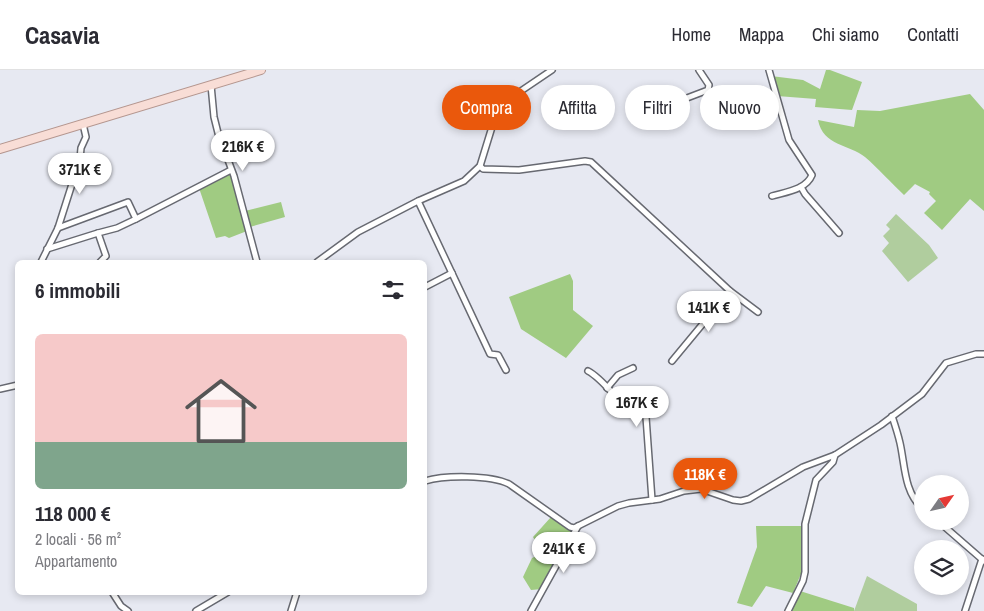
<!DOCTYPE html>
<html lang="it">
<head>
<meta charset="utf-8">
<style>
	:root { --surface:#fff; --page:#f2f2f3; --text:#2b2b33; --muted:#7c7c81; --line:#e1e1e2; --accent:#ea580c }
	body { margin:0; font-family:"Archivo Narrow",sans-serif; background:var(--page); color:var(--text); height:100vh; display:flex; flex-direction:column; font-size:19px; white-space:nowrap }
	* { box-sizing:border-box; margin:0 }
	p { font-size:16px; color:var(--muted) }
	.icon { flex:none; width:28px; height:28px; fill:none; stroke:currentColor; stroke-width:2; stroke-linecap:round; stroke-linejoin:round }
	.map { position:relative; flex:1; overflow:hidden }
	.sheet { position:absolute; left:15px; top:190px; width:412px; height:335px; display:flex; flex-direction:column; background:var(--surface); border-radius:8px; box-shadow:0 2px 8px #0003 }
	.sheet>* { flex:none }
	.guide { position:absolute; left:442px; top:15px; width:466px; height:45px; display:flex; gap:10px }
	.needle { width:32px; rotate:56deg }
	.fabs { position:absolute; left:914px; top:405px; display:grid; gap:10px }
	.fabs a { display:grid; place-items:center; width:55px; height:55px; border-radius:50%; background:var(--surface); box-shadow:0 2px 8px #0003; font-size:25px }
	.price { position:absolute; translate:-50% -42px; padding:0 11px; border-radius:18px; background:#fff; color:#222; font-size:16px; line-height:32px; filter:drop-shadow(0 1px 2px #0008) }
	.price::after { content:''; position:absolute; left:50%; top:30px; width:15px; height:11px; margin-left:-8px; background:inherit; clip-path:polygon(0 0,100% 0,50% 100%) }
	.price.selected { background:var(--accent); color:#fff }
	ul { padding:0; list-style:none }
	li { display:grid; align-content:center; gap:10px; height:265px; padding:0 20px }
	li+li { border-top:1px solid var(--line) }
	li span { display:grid; place-items:center; height:155px; border-radius:8px; color:#555 }
	li>.icon { margin-inline-start:auto }
	span .icon { width:90px; height:90px; fill:#fffc; stroke-width:1 }
	li b { font-size:21px }
	h2 { display:flex; justify-content:space-between; align-items:center; height:60px; padding:0 20px; font-size:21px }
	.chip { padding:0 18px; border-radius:22px; background:var(--surface); box-shadow:0 2px 8px #0003; font-size:18px; line-height:45px }
	.chip.selected { background:var(--accent); color:#fff }
	header { display:flex; align-items:center; gap:30px; box-sizing:border-box; height:70px; padding:0 25px; background:var(--surface); border-bottom:1px solid var(--line) }
	header strong { font-size:24px }
	nav { display:flex; gap:28px; margin-inline-start:auto; font-size:18px }
	.map>svg:first-child { display:block }
</style>
</head>
<body>
<header>
<strong>Casavia</strong>
<nav><a>Home</a><a>Mappa</a><a>Chi siamo</a><a>Contatti</a></nav>
</header>
<div class="map">
<svg width="984" height="541" viewBox="0 0 984 541">
	<rect width="100%" height="100%" fill="#e7e9f2"/>
	<g fill="#b0cd9e">
		<polygon points="896,144 929,175 938,188 908,212 882,181 889,173 883,166 890,159 886,155"/>
		<polygon points="867,506 917,534 917,541 854,541"/>
	</g>
	<g fill="#a0cb82">
		<polygon points="826,0 830,0 862,12 852,40 815,37 816,29 777,26 771,6 803,10 820,19"/>
		<path d="M970,24L984,40V141L970,129L942,160L924,143L936,131L929,124L930,122L915,114L904,125C891,113 878,98 865,87C849,74 823,76 818,50L854,57L857,40L880,41Z"/>
		<polygon points="231,102 245,141 281,132 285,147 250,157 247,161 229,168 225,166 216,168 199,118"/>
		<polygon points="570,204 573,211 573,240 593,256 566,288 521,259 509,227"/>
		<polygon points="551,447 572,459 573,462 542,519 531,520 523,507 532,488 543,483 533,467"/>
		<polygon points="756,456 802,456 803,499 793,523 766,516 752,537 737,533 757,477"/>
		<polygon points="800,521 854,538 854,541 792,541"/>
	</g>
	<g fill="none" stroke-linecap="round" stroke-linejoin="round">
		<defs>
			<g id="street">
				<path d="M769,0L789,70L812,105C806,120 785,122 772,126"/>
				<polyline points="211,15 214,47 218,63 234,106 257,192"/>
				<polyline points="679,31 708,20 709,15 699,0"/>
				<polyline points="480,96 483,99 519,100 585,91 591,92 730,221 758,242"/>
				<polyline points="801,117 805,124 839,163"/>
				<polyline points="418,131 490,284 498,285 506,300"/>
				<polyline points="136,149 231,100"/>
				<polyline points="58,158 128,132 136,149 117,158 98,163 106,186 100,192"/>
				<polyline points="47,179 98,163"/>
				<polyline points="41,192 58,158 80,89 81,78 86,67 83,54"/>
				<polyline points="317,192 358,162 418,131 464,111 480,96 492,57 515,25 552,0"/>
				<polyline points="425,217 452,203"/>
				<polyline points="672,291 730,221"/>
				<path d="M588,301C603,309 615,328 628,339C634,344 640,343 646,347L652,430"/>
				<polyline points="607,318 618,305 633,298"/>
				<polyline points="0,319 18,315"/>
				<path d="M892,346C895,355 898,364 900,373C905,395 904,422 922,438"/>
				<path d="M425,411C445,405 490,405 509,414L570,457L574,458L618,436L629,433L660,429L684,421L701,419L733,430L741,431L749,429L803,397L835,385L881,355L922,324L946,293L976,284H984"/>
				<polyline points="938,451 984,491"/>
				<polyline points="112,522 121,536 128,541"/>
				<polyline points="196,541 228,522"/>
				<polyline points="291,541 297,522"/>
				<polyline points="531,541 578,456"/>
				<polyline points="788,541 803,511 805,502 805,454 816,410 833,392 835,385"/>
				<polyline points="965,541 982,489"/>
			</g>
			<polyline id="primary" points="0,79 261,0"/>
		</defs>
		<use href="#street" stroke="#676971" stroke-width="8"/>
		<use href="#primary" stroke="#b4968f" stroke-width="10"/>
		<use href="#street" stroke="#fff" stroke-width="5"/>
		<use href="#primary" stroke="#f8ddd6" stroke-width="8"/>
	</g>
</svg>
<div class="fabs">
<a><svg class="needle" viewBox="-14 -14 28 28"><path d="M0-13l5 13h-10z" fill="#e53935"/><path d="M0 13l5-13h-10z" fill="#7c7c81"/></svg></a>
<a><svg class="icon" aria-label="layers" viewBox="0 0 24 24"><path d="M12 4l9 5-9 5-9-5zM3 14l9 5 9-5"/></svg></a>
</div>
<b class="price" style="left:243px;top:102px">216K €</b>
<b class="price" style="left:80px;top:125px">371K €</b>
<b class="price" style="left:709px;top:263px">141K €</b>
<b class="price" style="left:637px;top:358px">167K €</b>
<b class="price selected" style="left:705px;top:430px">118K €</b>
<b class="price" style="left:564px;top:504px">241K €</b>
<div class="guide">
<a class="chip selected">Compra</a>
<a class="chip">Affitta</a>
<a class="chip">Filtri</a>
<a class="chip">Nuovo</a>
</div>
<section class="sheet">
<h2>6 immobili<svg class="icon" aria-label="filters" viewBox="0 0 24 24"><path d="M4 7h16M4 17h16"/><circle cx="9" cy="7" r="2"/><circle cx="15" cy="17" r="2"/></svg></h2>
<ul>
<li><span style="background:linear-gradient(#f6c9c9 70%,#7fa58c 0)"><svg class="icon" aria-label="home" viewBox="0 0 24 24"><path d="M3 11l9-7 9 7M6 9v11h12V9"/></svg></span><div><b>118 000 €</b><p>2 locali · 56 m²</p><p>Appartamento</p></div></li>
</ul>
</section>
</div>
</body>
</html>
